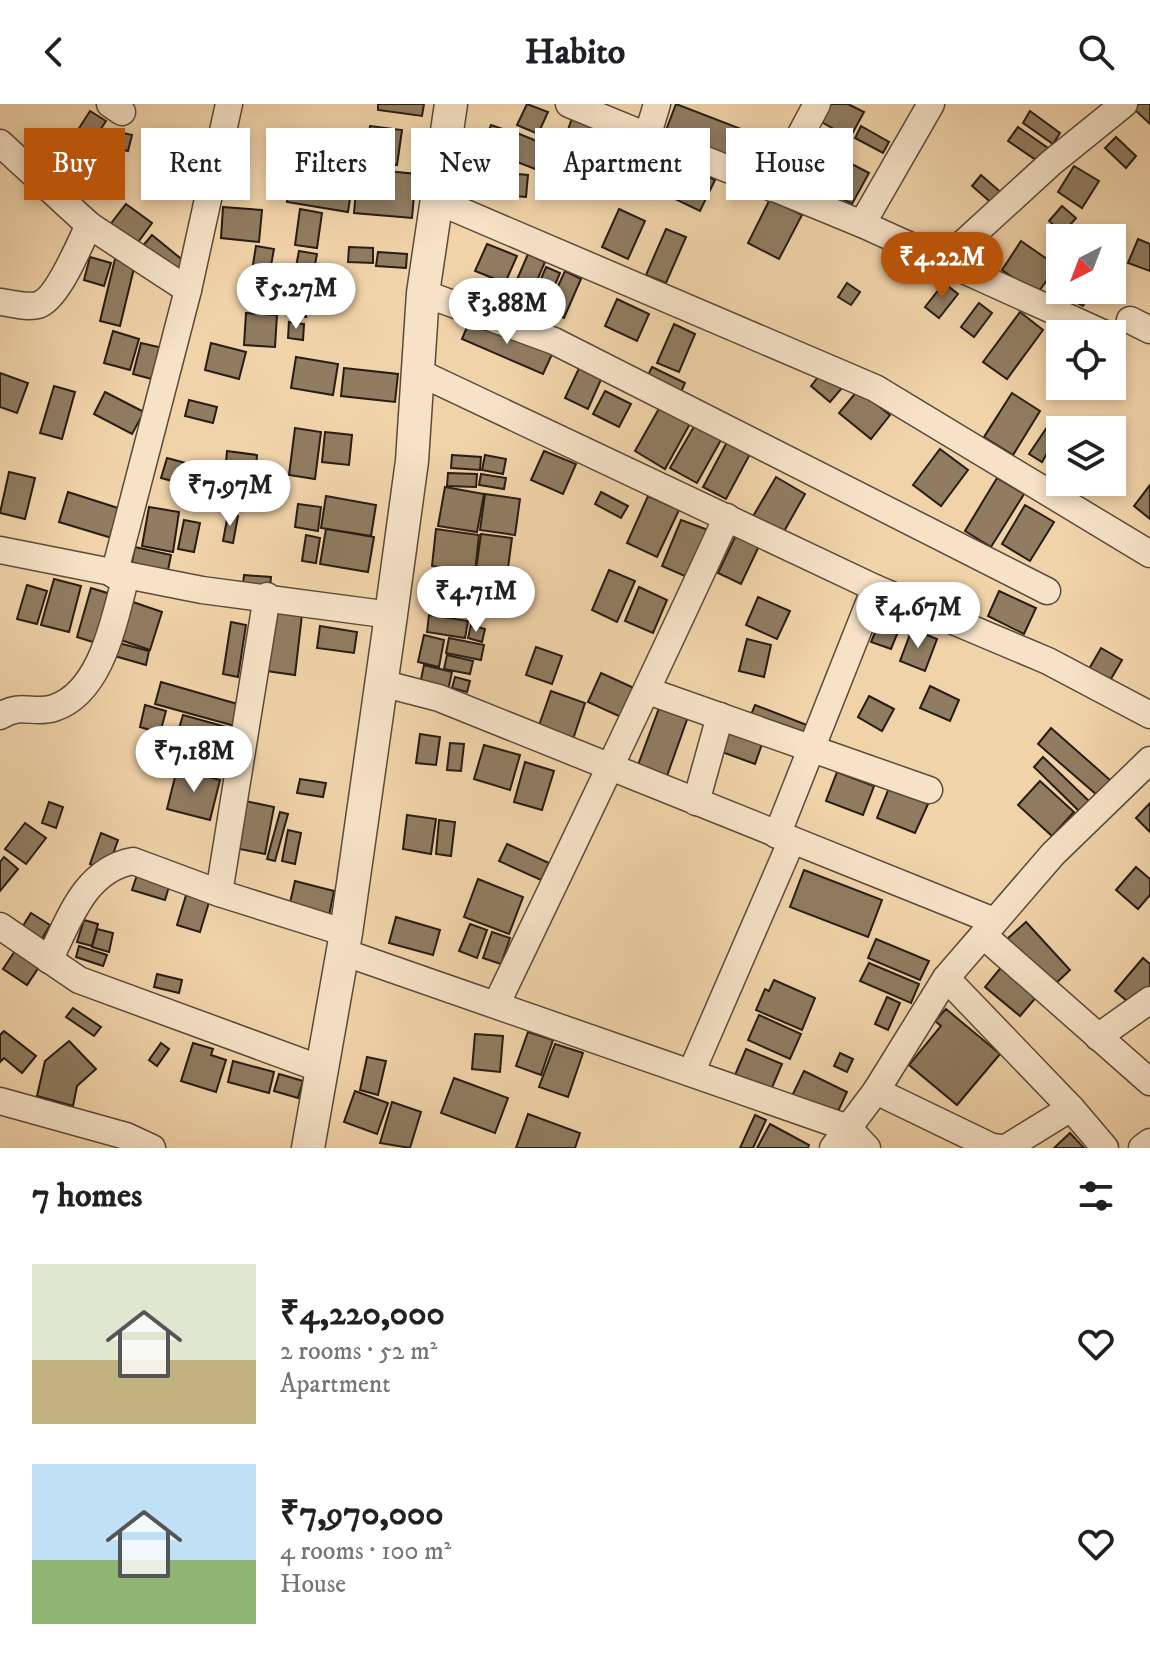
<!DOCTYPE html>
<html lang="en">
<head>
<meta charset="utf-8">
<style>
	:root { --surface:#fff; --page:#f6f6f6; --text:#202124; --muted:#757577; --accent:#b45309 }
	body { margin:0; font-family:"IM FELL DW Pica",serif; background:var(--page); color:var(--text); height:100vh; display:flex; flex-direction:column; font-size:30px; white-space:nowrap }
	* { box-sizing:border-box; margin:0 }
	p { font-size:26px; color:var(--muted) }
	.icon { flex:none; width:44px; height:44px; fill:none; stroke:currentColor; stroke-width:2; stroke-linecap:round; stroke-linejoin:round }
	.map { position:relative; height:1044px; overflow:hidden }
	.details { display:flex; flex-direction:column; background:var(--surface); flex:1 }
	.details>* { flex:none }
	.top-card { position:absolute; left:24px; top:24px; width:1102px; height:72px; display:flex; gap:16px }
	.needle { width:52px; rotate:222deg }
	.tools { position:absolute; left:1046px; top:120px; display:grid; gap:16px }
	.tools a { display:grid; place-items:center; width:80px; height:80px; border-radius:0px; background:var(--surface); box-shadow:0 4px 12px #0003; font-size:40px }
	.price { position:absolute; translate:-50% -68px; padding:0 18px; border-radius:28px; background:#fff; color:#222; font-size:26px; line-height:52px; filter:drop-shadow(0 2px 4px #0008) }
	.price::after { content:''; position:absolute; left:50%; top:48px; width:24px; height:18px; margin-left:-12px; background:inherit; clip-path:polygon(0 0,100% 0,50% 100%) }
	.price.active { background:var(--accent); color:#fff }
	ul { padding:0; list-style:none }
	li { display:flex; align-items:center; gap:24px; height:200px; padding:0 32px }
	li span { display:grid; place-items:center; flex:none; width:224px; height:160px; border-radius:0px; color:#555 }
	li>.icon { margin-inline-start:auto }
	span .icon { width:96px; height:96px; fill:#fffc; stroke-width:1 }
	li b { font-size:34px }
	h2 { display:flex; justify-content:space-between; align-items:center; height:96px; padding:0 32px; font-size:34px }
	.tag { padding:0 28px; border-radius:0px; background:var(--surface); box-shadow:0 4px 12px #0003; font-size:28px; line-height:72px }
	.tag.active { background:var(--accent); color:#fff }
	header { display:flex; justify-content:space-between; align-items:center; height:104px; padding:0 32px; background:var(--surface); font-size:36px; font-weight:700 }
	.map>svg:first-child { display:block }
</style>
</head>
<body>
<header><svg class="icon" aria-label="back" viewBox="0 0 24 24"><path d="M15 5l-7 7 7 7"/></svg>Habito<svg class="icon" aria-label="search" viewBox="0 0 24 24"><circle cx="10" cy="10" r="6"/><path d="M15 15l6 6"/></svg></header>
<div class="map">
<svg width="1150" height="1044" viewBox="0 0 1150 1044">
	<rect width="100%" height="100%" fill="#f1d3a9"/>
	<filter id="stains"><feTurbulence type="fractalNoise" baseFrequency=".0025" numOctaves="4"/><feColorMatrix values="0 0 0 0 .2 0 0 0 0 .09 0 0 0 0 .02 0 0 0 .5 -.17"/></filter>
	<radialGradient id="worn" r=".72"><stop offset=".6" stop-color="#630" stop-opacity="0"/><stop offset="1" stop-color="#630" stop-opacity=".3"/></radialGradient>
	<g fill="#907c61" stroke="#271d14" stroke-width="2">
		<polygon points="378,0 424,0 422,12 378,6"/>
		<polygon points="527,0 548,8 538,30 517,21"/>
		<polygon points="676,0 749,28 738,57 665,29"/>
		<polygon points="825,0 848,0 864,8 850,34 816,15"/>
		<polygon points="1137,0 1150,0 1150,20 1133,4"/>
		<polygon points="90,7 106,17 89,43 74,32"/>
		<polygon points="1030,7 1060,29 1053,40 1023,19"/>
		<polygon points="573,11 598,20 582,66 557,58"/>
		<polygon points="491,21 506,26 498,47 483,41"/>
		<polygon points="370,22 402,26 397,61 365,56"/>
		<polygon points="611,22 641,37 621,79 591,65"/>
		<polygon points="861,22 889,38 883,49 855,34"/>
		<polygon points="1018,23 1048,44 1039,58 1008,37"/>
		<polygon points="106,25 132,31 128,47 102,41"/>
		<polygon points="177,27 213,57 199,74 162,44"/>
		<polygon points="830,27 848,36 837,57 819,48"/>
		<polygon points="517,29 544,40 535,65 507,54"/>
		<polygon points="1116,33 1136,52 1126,64 1105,44"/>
		<polygon points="293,52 355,61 348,108 287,98"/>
		<polygon points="848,58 869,69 852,100 831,89"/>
		<polygon points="686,62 715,76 700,107 671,93"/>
		<polygon points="1074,62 1099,77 1082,104 1058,88"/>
		<polygon points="358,64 416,70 412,114 354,109"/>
		<polygon points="474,64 494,67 489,93 469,90"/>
		<polygon points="517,70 528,71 526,93 514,92"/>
		<polygon points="981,71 1004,91 995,102 972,82"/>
		<polygon points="770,95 802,111 779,155 748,139"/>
		<polygon points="126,100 152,119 136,141 109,122"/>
		<polygon points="1062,102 1076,114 1063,129 1049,117"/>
		<polygon points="223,103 262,106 259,138 221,134"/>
		<polygon points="300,105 322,109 317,144 295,141"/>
		<polygon points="619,105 645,117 628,155 602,143"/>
		<polygon points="666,125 686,133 666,179 646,171"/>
		<polygon points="152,131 185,158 173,172 141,144"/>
		<polygon points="1138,135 1150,140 1150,167 1128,159"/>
		<polygon points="1021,137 1057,162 1037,190 1002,166"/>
		<polygon points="487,140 517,152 505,179 475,167"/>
		<polygon points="256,142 274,145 264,200 247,197"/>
		<polygon points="349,143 373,144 373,159 348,158"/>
		<polygon points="299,147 317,150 312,176 294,173"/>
		<polygon points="378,148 407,150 406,164 376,162"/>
		<polygon points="528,150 545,158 526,202 509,194"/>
		<polygon points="90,153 111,159 104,182 84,176"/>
		<polygon points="115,155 135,160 120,222 100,217"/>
		<polygon points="546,163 560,169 547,200 533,194"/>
		<polygon points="565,167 581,175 564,214 547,206"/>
		<polygon points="847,179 860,188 851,201 838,193"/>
		<polygon points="944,179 958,190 939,214 925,203"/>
		<polygon points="291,183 307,184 306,213 290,212"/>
		<polygon points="1061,186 1091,186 1083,202 1059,190"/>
		<polygon points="617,195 649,210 637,237 605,222"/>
		<polygon points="979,199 992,209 974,233 961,223"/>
		<polygon points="1020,208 1043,226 1007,275 983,258"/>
		<polygon points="246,209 277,211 275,243 244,241"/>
		<polygon points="471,213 553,248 543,270 462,235"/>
		<polygon points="289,218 304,220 303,236 288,234"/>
		<polygon points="674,220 695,230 679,268 657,259"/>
		<polygon points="113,227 139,235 130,266 104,259"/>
		<polygon points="141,239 167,245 159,277 133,270"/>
		<polygon points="211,239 246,248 239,275 205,266"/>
		<polygon points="296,253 338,260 333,291 291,284"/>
		<polygon points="581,260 603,271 588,305 565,294"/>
		<polygon points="652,263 685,279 677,297 643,281"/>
		<polygon points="344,264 398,270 395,298 341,292"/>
		<polygon points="822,268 842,284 830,298 811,282"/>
		<polygon points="0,269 28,279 17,309 0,303"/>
		<polygon points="54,282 75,288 62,335 40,329"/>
		<polygon points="858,286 890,311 871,335 839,309"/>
		<polygon points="605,287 631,300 619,323 593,310"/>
		<polygon points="105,288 144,308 132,330 94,310"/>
		<polygon points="1012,289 1040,307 1013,351 984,333"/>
		<polygon points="189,296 217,303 213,319 185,312"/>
		<polygon points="661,301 691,318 665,365 635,347"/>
		<polygon points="1052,316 1065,325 1060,326 1042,358 1029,350"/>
		<polygon points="696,319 722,334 697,379 670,364"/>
		<polygon points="295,324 321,328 315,375 289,371"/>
		<polygon points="325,328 352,331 349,361 322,358"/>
		<polygon points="727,338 750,350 726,395 703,383"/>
		<polygon points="940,345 968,366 941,402 913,381"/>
		<polygon points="227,347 257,351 256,363 226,359"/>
		<polygon points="544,347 576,360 563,390 531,376"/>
		<polygon points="452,351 481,353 480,366 451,364"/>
		<polygon points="485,351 506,355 503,370 482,366"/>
		<polygon points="167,354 219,368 214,388 161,374"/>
		<polygon points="9,368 35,374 25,415 0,409"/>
		<polygon points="448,369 477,370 476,383 447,382"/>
		<polygon points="481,370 506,374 504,385 479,381"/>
		<polygon points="776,373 805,390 782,431 752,414"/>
		<polygon points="997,374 1024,390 991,443 965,427"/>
		<polygon points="230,379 244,382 239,406 226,403"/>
		<polygon points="1150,381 1150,415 1134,402"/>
		<polygon points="445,383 484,390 477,428 438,422"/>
		<polygon points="193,386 220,391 217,407 190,401"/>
		<polygon points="68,388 124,406 115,435 59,418"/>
		<polygon points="601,388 628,402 621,414 595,400"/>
		<polygon points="485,390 520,395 515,431 480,426"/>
		<polygon points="326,392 376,401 371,432 321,424"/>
		<polygon points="648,392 679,406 657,453 627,439"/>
		<polygon points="298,400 321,403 318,427 295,423"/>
		<polygon points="1025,401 1054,418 1030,457 1002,440"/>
		<polygon points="149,403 179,408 173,448 142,442"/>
		<polygon points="228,410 238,412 233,439 223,437"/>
		<polygon points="184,416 200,419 194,448 178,445"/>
		<polygon points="681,416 711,427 687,473 662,462"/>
		<polygon points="326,425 374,433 368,468 320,460"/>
		<polygon points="436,425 479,431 475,468 432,462"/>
		<polygon points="737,429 760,440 741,480 718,469"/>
		<polygon points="481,430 512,434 507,471 476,466"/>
		<polygon points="306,431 320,434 316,459 302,457"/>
		<polygon points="135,443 171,451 167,471 131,463"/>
		<polygon points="609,466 635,477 617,518 592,506"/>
		<polygon points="244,471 271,473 270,483 243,481"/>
		<polygon points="54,475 81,482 69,528 41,521"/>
		<polygon points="27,481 47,487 37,520 17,515"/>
		<polygon points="639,483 667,496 653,529 625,517"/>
		<polygon points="91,484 114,491 99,540 77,533"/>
		<polygon points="999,487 1036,504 1024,530 988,512"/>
		<polygon points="758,493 790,507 777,535 746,521"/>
		<polygon points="130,497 162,508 150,546 118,535"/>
		<polygon points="274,499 303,502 295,571 266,567"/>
		<polygon points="883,510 902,518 891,545 871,538"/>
		<polygon points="429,511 468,517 465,534 427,528"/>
		<polygon points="231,518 246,521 238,573 223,570"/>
		<polygon points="471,521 485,525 482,538 468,534"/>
		<polygon points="320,522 357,528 354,549 317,544"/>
		<polygon points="912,525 937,535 925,567 900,557"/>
		<polygon points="424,531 444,536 439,563 418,558"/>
		<polygon points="449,534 484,541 481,556 446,549"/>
		<polygon points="747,535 771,541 764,573 739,567"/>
		<polygon points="115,538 149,547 146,561 111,551"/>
		<polygon points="536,543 562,552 552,580 526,571"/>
		<polygon points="1101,544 1122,556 1105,585 1085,572"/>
		<polygon points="447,551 473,557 470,570 444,565"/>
		<polygon points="424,561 452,568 448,586 420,580"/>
		<polygon points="601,569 634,584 621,613 588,598"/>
		<polygon points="455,573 470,577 467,588 452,584"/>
		<polygon points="161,578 241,601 235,622 155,600"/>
		<polygon points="930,582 959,596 950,617 920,604"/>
		<polygon points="551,587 585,599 572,638 537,627"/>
		<polygon points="869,592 894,605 882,627 858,613"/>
		<polygon points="662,596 690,607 667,672 638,661"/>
		<polygon points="145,601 166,607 160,629 140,623"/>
		<polygon points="755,601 807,621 801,639 748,618"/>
		<polygon points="183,611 237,626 231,646 177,631"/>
		<polygon points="727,624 763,637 755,660 719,647"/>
		<polygon points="1051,624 1110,676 1097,691 1038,640"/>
		<polygon points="420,630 440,633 436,661 416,659"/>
		<polygon points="450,639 464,640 461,667 447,666"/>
		<polygon points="194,641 234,652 231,663 192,652"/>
		<polygon points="484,641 520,651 510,686 474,675"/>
		<polygon points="1043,653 1090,698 1080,708 1034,663"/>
		<polygon points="525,658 554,667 542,706 514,698"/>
		<polygon points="177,665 220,676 210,716 167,705"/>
		<polygon points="837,668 874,682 863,711 826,697"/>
		<polygon points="300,675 326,679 323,693 297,689"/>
		<polygon points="1040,677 1074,708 1052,732 1018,701"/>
		<polygon points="889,684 928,700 915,729 877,714"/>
		<polygon points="245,697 274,703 265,750 235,744"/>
		<polygon points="49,698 63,703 56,724 42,719"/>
		<polygon points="1150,699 1150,728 1136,714"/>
		<polygon points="280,708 288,710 275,757 267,755"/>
		<polygon points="407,711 436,715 431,750 403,745"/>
		<polygon points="439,716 455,718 451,752 436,750"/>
		<polygon points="25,719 46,734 26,760 5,745"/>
		<polygon points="288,726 301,729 295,760 282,757"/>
		<polygon points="101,729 118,736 107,767 90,760"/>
		<polygon points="507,740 549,759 541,776 499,757"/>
		<polygon points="4,753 18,765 0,787 0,758"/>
		<polygon points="1136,763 1150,775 1150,791 1138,805 1116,786"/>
		<polygon points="139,765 171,776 165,796 132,786"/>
		<polygon points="804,766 882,796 868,833 790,803"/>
		<polygon points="478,775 523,793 509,830 464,813"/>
		<polygon points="295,777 334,787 329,812 289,803"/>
		<polygon points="187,788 210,795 200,828 177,821"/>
		<polygon points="31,809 50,821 38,842 18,830"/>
		<polygon points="396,813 440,826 433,851 389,839"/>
		<polygon points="84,816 98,820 92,842 77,838"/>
		<polygon points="1026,818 1070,866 1051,884 1006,836"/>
		<polygon points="470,820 487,826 477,854 459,847"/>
		<polygon points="97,825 113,829 109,848 92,843"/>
		<polygon points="492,828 510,834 501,860 483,854"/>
		<polygon points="876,835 929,857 920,876 868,854"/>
		<polygon points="19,841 43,857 27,881 3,865"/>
		<polygon points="79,842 107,851 103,862 76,853"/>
		<polygon points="1143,854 1150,860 1150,884 1134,903 1115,887"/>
		<polygon points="869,859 919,880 911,899 860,877"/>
		<polygon points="1003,861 1039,890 1020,912 985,883"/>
		<polygon points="157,870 182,876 179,889 154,883"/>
		<polygon points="774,876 815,894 802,926 756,906 765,885 769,887"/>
		<polygon points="887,893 900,899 888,926 875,920"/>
		<polygon points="73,904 101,923 94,932 66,913"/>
		<polygon points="946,905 1000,950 957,1001 909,961 941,922 935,917"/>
		<polygon points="759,911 801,930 790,955 748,936"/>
		<polygon points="4,927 36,952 22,969 4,954 0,958 0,931"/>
		<polygon points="528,928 553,936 541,971 516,962"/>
		<polygon points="475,930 503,932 500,968 472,965"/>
		<polygon points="69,937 96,965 77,982 73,1002 37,992 45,957"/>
		<polygon points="161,939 169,945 157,962 149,956"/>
		<polygon points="193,939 213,945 211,951 226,956 216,988 181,977"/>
		<polygon points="555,940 583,949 568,993 539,983"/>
		<polygon points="746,945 782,960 771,986 735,971"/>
		<polygon points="840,949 853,955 847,968 834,962"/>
		<polygon points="367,953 386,957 378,991 360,986"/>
		<polygon points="233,957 274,968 269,989 228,978"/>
		<polygon points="804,967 847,988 834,1016 791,994"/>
		<polygon points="279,970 303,977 298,994 274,987"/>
		<polygon points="454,974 508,994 495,1029 441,1009"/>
		<polygon points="355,987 388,999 377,1030 344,1018"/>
		<polygon points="392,998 421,1008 410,1044 380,1039"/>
		<polygon points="528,1010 580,1029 575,1044 516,1044"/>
		<polygon points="755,1011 766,1016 753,1044 740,1044"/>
		<polygon points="770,1020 809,1041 808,1044 757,1044"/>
		<polygon points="1070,1029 1084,1044 1054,1044"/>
	</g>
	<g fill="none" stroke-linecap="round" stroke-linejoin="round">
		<defs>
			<g id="minor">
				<polyline points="110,0 122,8"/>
				<polyline points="569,0 862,120 1105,230"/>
				<polyline points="648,30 657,0"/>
				<polyline points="0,39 89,121 188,186"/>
				<polyline points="772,84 817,0"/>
				<polyline points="435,96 875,284 1150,450"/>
				<polyline points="862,120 931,0"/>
				<polyline points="945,156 1051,59 1124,0"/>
				<polyline points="423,189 554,237 1047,487"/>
				<path d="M0,198C11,199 27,204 38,201C58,195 80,139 89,121"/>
				<polyline points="1130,216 1150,226"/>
				<polyline points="418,268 875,484 1048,557 1150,611"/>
				<polyline points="0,446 202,486 391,511"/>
				<polyline points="114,471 188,186 229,0"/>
				<polyline points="267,492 219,789 346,829"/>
				<polyline points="381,579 439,594 994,817"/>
				<polyline points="648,587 929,686"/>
				<path d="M0,612C22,598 33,611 54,604C102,588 114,516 126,472"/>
				<polyline points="696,698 720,612"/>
				<polyline points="777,731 875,484"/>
				<polyline points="0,822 79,876 324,966"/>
				<polyline points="983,831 1150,978"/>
				<polyline points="343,848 848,1024 867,1044"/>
				<path d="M49,856C69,817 84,766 133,757L219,789"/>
				<polyline points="946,874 1071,1004 1105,1044"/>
				<path d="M496,901C574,739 652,577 727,413"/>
				<polyline points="1098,933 1150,896"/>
				<polyline points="691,969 792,736"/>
				<polyline points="876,987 992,1043 1002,1044"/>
				<polyline points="0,997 126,1032 152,1044"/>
				<polyline points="833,1044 876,987 946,874 1053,750 1150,656"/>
				<polyline points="1006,1044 1071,1004"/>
				<polyline points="1142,1044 1150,1038"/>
			</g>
			<polyline id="tertiary" points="308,1044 346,829 391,511 412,357 423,189 451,0"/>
		</defs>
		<use href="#minor" stroke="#5a4a39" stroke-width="29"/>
		<use href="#tertiary" stroke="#5a4a39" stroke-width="35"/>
		<use href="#minor" stroke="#f6e2c7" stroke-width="26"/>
		<use href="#tertiary" stroke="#f6e2c7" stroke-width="32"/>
	</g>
	<rect width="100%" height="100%" filter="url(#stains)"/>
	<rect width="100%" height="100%" fill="url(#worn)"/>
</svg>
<div class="tools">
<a><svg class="needle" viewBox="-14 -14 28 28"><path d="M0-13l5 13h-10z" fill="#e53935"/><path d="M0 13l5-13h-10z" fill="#757577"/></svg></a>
<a><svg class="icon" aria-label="locate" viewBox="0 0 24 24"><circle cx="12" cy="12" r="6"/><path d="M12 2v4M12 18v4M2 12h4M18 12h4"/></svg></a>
<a><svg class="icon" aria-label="layers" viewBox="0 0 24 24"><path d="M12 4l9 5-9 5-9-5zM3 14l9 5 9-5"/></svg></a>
</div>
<b class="price active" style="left:942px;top:196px">₹4.22M</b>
<b class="price" style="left:296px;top:227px">₹5.27M</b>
<b class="price" style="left:507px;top:242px">₹3.88M</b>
<b class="price" style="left:230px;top:424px">₹7.97M</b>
<b class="price" style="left:476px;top:530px">₹4.71M</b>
<b class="price" style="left:918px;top:546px">₹4.67M</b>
<b class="price" style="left:194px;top:690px">₹7.18M</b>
<div class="top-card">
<a class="tag active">Buy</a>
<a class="tag">Rent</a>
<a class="tag">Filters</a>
<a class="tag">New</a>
<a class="tag">Apartment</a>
<a class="tag">House</a>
</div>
</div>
<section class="details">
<h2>7 homes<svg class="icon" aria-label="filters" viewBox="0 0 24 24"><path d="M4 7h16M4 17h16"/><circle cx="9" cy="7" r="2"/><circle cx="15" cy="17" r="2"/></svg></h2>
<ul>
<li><span style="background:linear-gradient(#dfe7d0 60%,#c2b280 0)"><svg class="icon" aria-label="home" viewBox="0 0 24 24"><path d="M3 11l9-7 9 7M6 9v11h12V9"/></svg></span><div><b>₹4,220,000</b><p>2 rooms · 52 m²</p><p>Apartment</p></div><svg class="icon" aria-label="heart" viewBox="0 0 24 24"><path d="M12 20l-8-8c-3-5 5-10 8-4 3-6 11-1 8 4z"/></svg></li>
<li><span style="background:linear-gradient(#bfe0f5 60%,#8fb573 0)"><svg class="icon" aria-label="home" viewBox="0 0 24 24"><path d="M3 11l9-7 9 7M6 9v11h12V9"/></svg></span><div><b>₹7,970,000</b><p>4 rooms · 100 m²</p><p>House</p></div><svg class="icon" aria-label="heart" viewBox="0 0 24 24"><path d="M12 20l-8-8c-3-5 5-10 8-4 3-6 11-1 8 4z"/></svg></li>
</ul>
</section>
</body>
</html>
